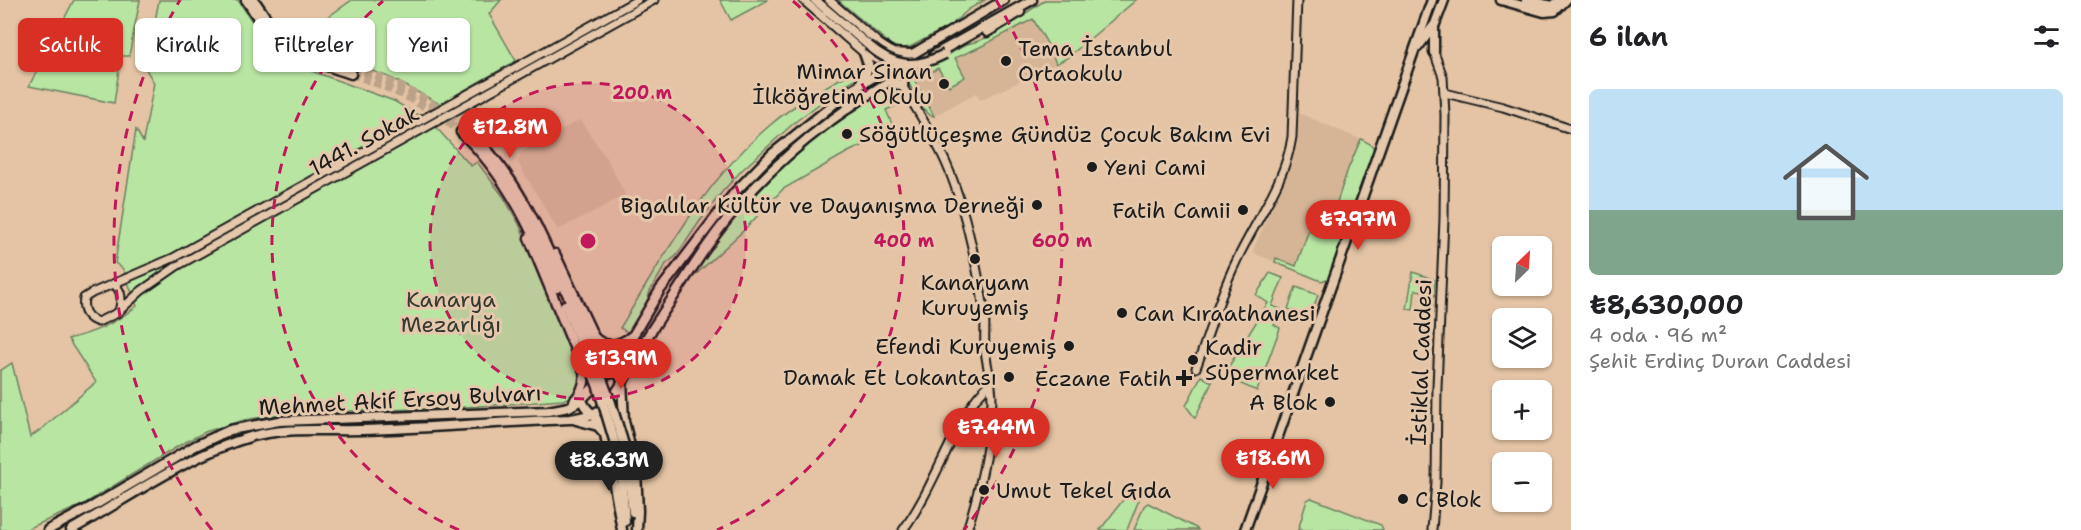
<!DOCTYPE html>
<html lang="tr">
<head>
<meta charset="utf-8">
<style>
	:root { --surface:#fff; --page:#f6f6f6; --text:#202124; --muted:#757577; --accent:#d93025 }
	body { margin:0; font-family:"Shantell Sans",sans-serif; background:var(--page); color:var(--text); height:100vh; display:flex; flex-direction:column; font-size:22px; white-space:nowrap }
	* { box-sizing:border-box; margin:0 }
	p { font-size:20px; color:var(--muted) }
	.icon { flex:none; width:33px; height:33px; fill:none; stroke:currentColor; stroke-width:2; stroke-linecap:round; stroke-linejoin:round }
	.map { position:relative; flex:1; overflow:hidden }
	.details { display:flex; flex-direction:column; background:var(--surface); width:510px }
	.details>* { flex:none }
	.hud { position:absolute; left:18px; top:18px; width:570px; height:54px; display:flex; gap:12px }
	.needle { width:39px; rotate:25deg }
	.controls { position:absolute; left:1492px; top:236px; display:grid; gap:12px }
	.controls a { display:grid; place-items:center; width:60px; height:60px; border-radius:9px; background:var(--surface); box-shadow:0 2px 4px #0004; font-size:30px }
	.price { position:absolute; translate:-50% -51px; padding:0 14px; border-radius:21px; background:var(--accent); color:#fff; font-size:20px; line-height:39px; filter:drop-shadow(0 2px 3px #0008) }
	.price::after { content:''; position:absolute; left:50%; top:36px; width:18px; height:14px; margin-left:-9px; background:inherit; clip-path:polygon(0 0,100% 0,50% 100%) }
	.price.active { background:#222; color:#fff }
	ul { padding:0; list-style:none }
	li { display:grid; align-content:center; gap:12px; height:318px; padding:0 18px }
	li span { display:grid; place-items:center; height:186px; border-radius:9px; color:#555 }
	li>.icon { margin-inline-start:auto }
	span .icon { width:108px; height:108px; fill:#fffc; stroke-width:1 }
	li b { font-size:26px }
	h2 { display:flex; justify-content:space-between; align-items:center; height:72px; padding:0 18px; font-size:26px }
	.chip { padding:0 21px; border-radius:9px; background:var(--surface); box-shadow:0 2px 4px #0004; font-size:21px; line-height:54px }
	.chip.active { background:var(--accent); color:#fff }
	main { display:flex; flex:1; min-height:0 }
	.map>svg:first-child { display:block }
</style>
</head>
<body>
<main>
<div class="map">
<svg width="1571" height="530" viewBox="0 0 1571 530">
	<rect width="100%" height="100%" fill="#e4c4a4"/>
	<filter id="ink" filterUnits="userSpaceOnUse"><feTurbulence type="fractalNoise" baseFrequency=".0167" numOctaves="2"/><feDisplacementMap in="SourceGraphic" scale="12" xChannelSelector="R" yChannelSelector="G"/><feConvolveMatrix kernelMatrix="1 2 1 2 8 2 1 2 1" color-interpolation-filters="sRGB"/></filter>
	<g filter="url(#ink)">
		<g fill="#d5b596">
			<polygon points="1033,19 1051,50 1056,64 980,100 976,93 934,116 914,81"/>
			<polygon points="1299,113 1371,144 1374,148 1327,280 1324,282 1256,254 1253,250 1293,161 1297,144"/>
			<polygon points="580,120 608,161 625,195 558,230 518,163 521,152"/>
		</g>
		<g fill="#b9e5a3" stroke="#6a8060" stroke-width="1.5">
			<polygon points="74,0 140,0 129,56 121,56 114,103 29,86"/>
			<path d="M159,0H238L265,41L283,57L306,69L394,101L433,124L471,166L477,162L503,196L519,224L582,369C582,382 577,394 563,400L451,408L287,413L244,420L205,432L180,445L84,504L25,530H0V371L12,363L30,437L43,428L96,382L68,339C96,332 114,324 137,306L123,269L115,263L136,130L143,142L154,83L146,69Z"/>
			<polygon points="352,0 501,0 489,14 516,61 440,104 391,78 299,43 301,36"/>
			<polygon points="720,0 768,0 731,20"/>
			<polygon points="838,0 985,0 969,9 951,25 910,47 900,49 891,45"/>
			<path d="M1046,0H1136L1067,58L1056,64L1051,50L1033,19L980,47L955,58L965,77L949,86L938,68L915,81L934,116L930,115L923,108L908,82L909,77L967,44C998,38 1020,15 1046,0Z"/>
			<path d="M865,66L859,77L843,86L795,122L742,170L722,192L700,221L676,256L666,264L650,291L646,305L629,333L620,328C664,256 704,182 769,126C798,101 831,83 865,66Z"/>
			<path d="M892,86L901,90L905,99L904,102L886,110L895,131L848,152L783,189L743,231L692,278C729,221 773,170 827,129C848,114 870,100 892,86Z"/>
			<path d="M1361,139C1368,143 1374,144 1375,153L1330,278L1321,281L1275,262L1276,258L1296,266L1310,227L1318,230L1321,226L1330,223L1348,169Z"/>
			<polygon points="1413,272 1435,280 1433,305 1428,305 1429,294 1424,294 1424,291 1415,290 1413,310 1407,309"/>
			<polygon points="1270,273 1283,278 1272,306 1280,309 1274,325 1280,328 1257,391 1223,376 1268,303 1256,295"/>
			<polygon points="1296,287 1318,295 1310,318 1288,309"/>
			<polygon points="1201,376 1212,382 1195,418 1186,406"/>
			<polygon points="1133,487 1142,492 1127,530 1100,530"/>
			<polygon points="1311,498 1381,525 1383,530 1298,530 1307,500"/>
			<polygon points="1148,503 1196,528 1198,530 1134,530 1144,506"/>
		</g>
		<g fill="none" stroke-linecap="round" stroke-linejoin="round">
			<g stroke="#bca289" stroke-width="8" stroke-dasharray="8 4" stroke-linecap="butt">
				<path d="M353,67C394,82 431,99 465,128"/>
				<path d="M351,74C391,87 427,105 461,132"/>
			</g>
			<defs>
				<g id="minor">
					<path d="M637,0L173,258L92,293L84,298C82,310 86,318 98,322L117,313L141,291L177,266L654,0"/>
					<polyline points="803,0 864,53 877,60 883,58 885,52 882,46 829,0"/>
					<path d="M903,87C918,112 934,136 946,163C965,206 976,261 984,309C986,322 984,336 985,350C987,367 992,382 992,400C990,443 980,489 967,530"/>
					<polyline points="1445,93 1503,107 1571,129"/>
					<path d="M113,284C123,290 122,301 119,311"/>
					<path d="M1196,368C1209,334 1219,297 1235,264C1254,222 1285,184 1292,137L1297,0"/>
					<path d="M903,530C922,505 938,468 952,440C963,418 973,398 991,383"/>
					<polyline points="1432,530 1436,482 1437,387 1444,219 1445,115 1443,77 1434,52"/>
				</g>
				<g id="major">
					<path d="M246,0C254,11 261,25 271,35C291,57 323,64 351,74"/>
					<polyline points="254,0 275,31 293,46 353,67"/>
					<polyline points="815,0 868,45"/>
					<polyline points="1501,0 1544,12 1555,11 1566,0"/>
					<polyline points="1526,0 1551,6 1560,0"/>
					<polyline points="1434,28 1434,52"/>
					<polyline points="987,32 1020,12"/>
					<polyline points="882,46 893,53 910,54"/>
					<polyline points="1418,47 1435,24 1444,0"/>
					<polyline points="934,55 1032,0"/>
					<polyline points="890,81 903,87 904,73"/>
					<polyline points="861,82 869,67 864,53"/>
					<path d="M465,128C528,182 554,268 588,342"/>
					<path d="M461,132C507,175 532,231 557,288"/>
					<path d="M529,238L584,371C586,382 582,392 574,401"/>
					<path d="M555,254L594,337C606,349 619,346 632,336"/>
					<polyline points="565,305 581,343"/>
					<path d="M606,375C615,371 620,372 622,381L624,421L636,471L638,511L637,530"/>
					<path d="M581,396C583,411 598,415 603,429"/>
					<polyline points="576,420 598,426 605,434 622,530"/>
					<polyline points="625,448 633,512"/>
					<polyline points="617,450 621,473 625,521"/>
					<polyline points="48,530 95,505 195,446 230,430 279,421 548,411 569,407 581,400 606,375 622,354 660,290 735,192 772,154 850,91 1004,0"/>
					<path d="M71,530C130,497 187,455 253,436C287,427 326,431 361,430C431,428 500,422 570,419C581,417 592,416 600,410C620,395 628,369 640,349C650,332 661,316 672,299C694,265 717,229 744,199C795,142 854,101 920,63"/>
					<polyline points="1245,530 1432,0"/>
				</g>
			</defs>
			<use href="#minor" stroke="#1c1c1c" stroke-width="11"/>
			<use href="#major" stroke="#1c1c1c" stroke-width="13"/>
			<use href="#minor" stroke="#e5c8ac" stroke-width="7"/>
			<use href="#major" stroke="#e5c8ac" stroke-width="8"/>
			<defs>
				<g id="major-bridge">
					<path d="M868,45C894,67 914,70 945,54"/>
					<polyline points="588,342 611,403 625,448"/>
					<polyline points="581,343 598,387 617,450"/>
				</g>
			</defs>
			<use href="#major-bridge" stroke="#1c1c1c" stroke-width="13" stroke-linecap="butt"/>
			<use href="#major-bridge" stroke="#e5c8ac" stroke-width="8"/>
		</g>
	</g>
	<circle cx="588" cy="241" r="158" fill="#c2185b" fill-opacity=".12"/>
	<g fill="none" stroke="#c2185b" stroke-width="3" stroke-dasharray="10 8">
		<circle cx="588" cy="241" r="158"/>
		<path d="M459 530A316 316 0 0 1 383 1M793 1A316 316 0 0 1 717 530"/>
		<path d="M212 530A474 474 0 0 1 180 0M996 0A474 474 0 0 1 964 530"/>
	</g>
	<g fill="#1c1c1c" stroke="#e5c8ac" stroke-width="2">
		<circle cx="1006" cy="61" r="6"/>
		<circle cx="944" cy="84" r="6"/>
		<circle cx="847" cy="134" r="6"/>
		<circle cx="1092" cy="167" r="6"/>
		<circle cx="1037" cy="205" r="6"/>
		<circle cx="1243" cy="210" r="6"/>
		<circle cx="975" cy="259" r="6"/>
		<circle cx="1122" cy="313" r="6"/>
		<circle cx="1069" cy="346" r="6"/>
		<circle cx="1193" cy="360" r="6"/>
		<circle cx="1009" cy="377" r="6"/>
		<path d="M1181 369h6v6h6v6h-6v6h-6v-6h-6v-6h6z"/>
		<circle cx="1330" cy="402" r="6"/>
		<circle cx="984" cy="490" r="6"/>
		<circle cx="1403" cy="499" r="6"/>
	</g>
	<g text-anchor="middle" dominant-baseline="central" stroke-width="6" stroke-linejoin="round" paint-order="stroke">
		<g font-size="22" fill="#1c1c1c" stroke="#e5c8ac" text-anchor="start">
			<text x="1018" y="48">Tema İstanbul<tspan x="1018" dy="25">Ortaokulu</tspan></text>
			<text x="932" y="71" text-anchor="end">Mimar Sinan<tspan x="932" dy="25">İlköğretim Okulu</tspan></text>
			<text x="859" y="134">Söğütlüçeşme Gündüz Çocuk Bakım Evi</text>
			<text x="1104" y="167">Yeni Cami</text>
			<text x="1025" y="205" text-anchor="end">Bigalılar Kültür ve Dayanışma Derneği</text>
			<text x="1231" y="210" text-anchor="end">Fatih Camii</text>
			<text x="975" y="282" text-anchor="middle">Kanaryam<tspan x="975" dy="25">Kuruyemiş</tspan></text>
			<text x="1134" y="313">Can Kıraathanesi</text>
			<text x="1057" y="346" text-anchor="end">Efendi Kuruyemiş</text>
			<text x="1205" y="347">Kadir<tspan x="1205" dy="25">Süpermarket</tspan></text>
			<text x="997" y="377" text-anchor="end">Damak Et Lokantası</text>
			<text x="1172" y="378" text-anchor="end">Eczane Fatih</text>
			<text x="1318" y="402" text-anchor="end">A Blok</text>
			<text x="996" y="490">Umut Tekel Gıda</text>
			<text x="1415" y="499">C Blok</text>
		</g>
		<g font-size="22" fill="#1c1c1c" stroke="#e5c8ac">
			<text transform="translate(364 141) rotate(-29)">1441. Sokak</text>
			<text transform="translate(1421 362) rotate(-88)">İstiklal Caddesi</text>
			<text transform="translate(400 400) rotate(-3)">Mehmet Akif Ersoy Bulvarı</text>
		</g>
		<g font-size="22" fill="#343a30" stroke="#e5c8ac">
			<text x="451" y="299">Kanarya<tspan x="451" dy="25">Mezarlığı</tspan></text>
		</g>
	</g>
	<circle cx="588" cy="241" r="9" fill="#c2185b" stroke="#e5c8ac" stroke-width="3"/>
	<g font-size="18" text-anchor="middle" font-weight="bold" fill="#c2185b" stroke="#e5c8ac" stroke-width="6" stroke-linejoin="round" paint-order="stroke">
		<text x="642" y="99">200 m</text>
		<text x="904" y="247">400 m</text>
		<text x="1062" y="247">600 m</text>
	</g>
</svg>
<div class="controls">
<a><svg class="needle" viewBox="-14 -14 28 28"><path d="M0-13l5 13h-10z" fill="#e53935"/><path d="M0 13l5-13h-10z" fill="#757577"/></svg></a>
<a><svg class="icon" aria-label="layers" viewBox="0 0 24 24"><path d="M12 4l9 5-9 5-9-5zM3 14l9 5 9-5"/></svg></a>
<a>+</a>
<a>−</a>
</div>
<b class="price" style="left:510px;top:159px">₺12.8M</b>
<b class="price" style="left:1358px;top:251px">₺7.97M</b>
<b class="price" style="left:621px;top:390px">₺13.9M</b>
<b class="price" style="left:996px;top:459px">₺7.44M</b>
<b class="price" style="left:1273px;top:490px">₺18.6M</b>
<b class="price active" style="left:609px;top:492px">₺8.63M</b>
<div class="hud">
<a class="chip active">Satılık</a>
<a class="chip">Kiralık</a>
<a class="chip">Filtreler</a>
<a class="chip">Yeni</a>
</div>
</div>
<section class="details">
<h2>6 ilan<svg class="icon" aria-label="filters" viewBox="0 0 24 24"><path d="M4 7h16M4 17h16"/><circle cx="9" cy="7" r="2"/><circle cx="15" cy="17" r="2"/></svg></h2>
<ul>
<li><span style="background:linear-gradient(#bfe0f5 65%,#7fa58c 0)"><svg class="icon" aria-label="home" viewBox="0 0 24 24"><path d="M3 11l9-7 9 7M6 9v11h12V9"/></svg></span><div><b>₺8,630,000</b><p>4 oda · 96 m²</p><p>Şehit Erdinç Duran Caddesi</p></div></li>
</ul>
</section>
</main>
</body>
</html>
